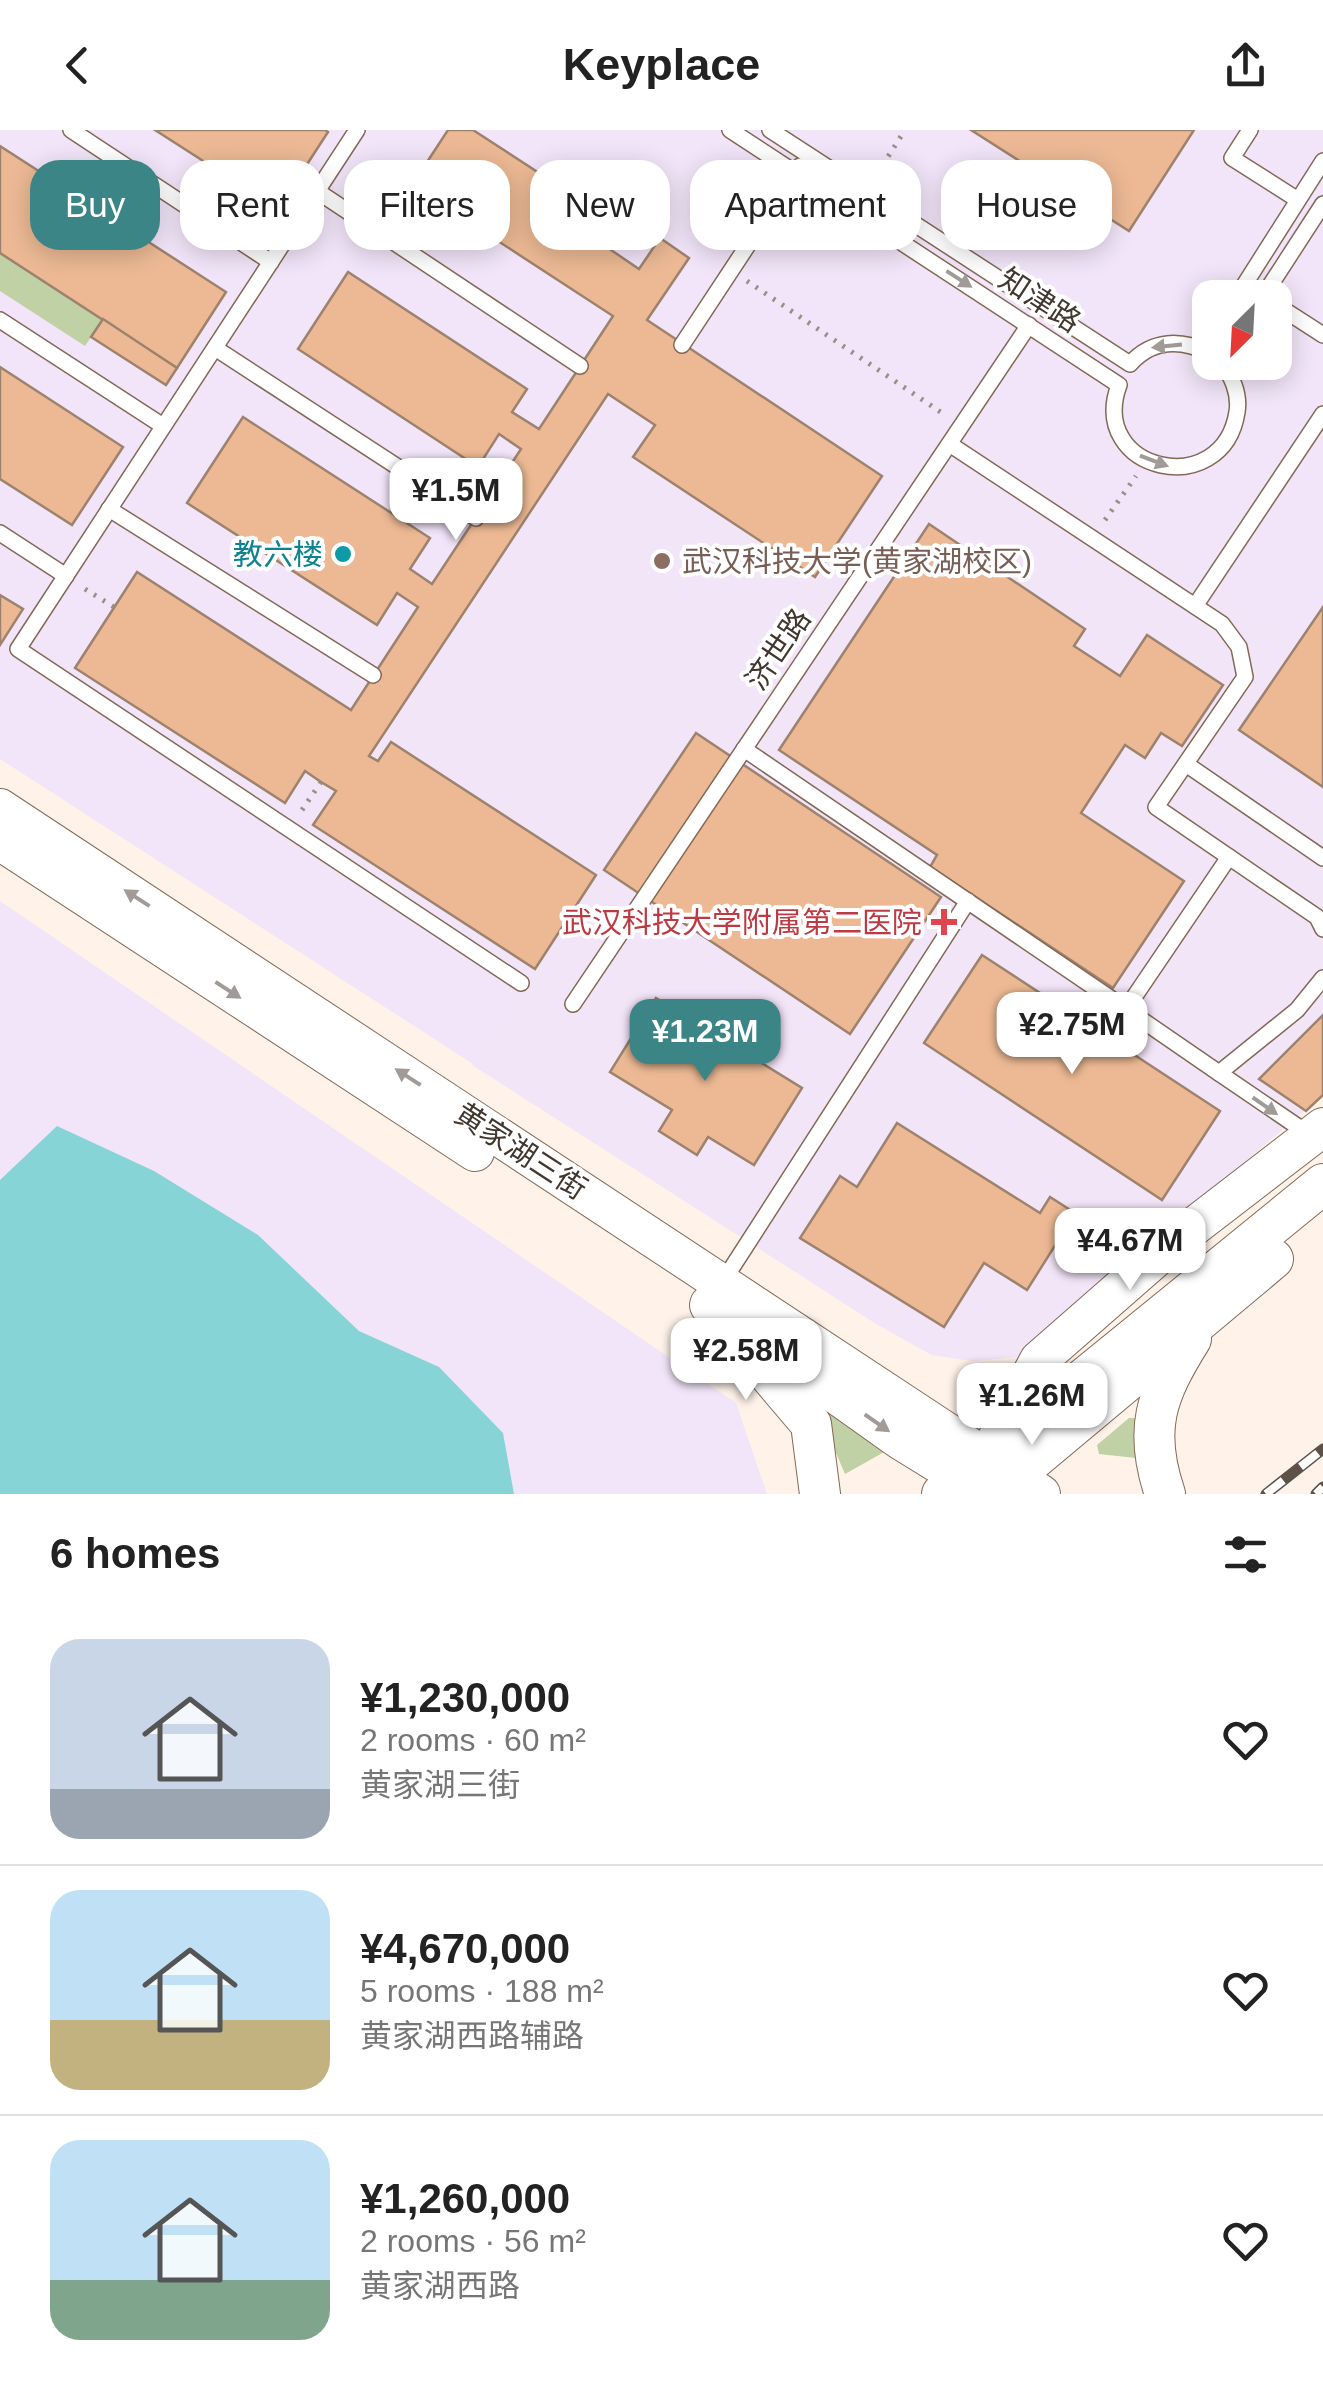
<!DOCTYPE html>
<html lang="en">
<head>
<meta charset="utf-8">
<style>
	:root { --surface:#fff; --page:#f2f2f2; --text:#222; --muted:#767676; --line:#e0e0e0; --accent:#3c8587 }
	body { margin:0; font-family:Helvetica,"Noto Sans SC",sans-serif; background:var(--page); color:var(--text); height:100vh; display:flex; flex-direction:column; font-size:38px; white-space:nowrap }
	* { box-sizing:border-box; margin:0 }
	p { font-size:32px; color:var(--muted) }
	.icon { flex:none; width:55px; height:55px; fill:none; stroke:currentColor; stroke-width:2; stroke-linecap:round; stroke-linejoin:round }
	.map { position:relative; height:1364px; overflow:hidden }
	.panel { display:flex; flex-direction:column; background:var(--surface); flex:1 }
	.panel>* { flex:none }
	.hud { position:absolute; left:30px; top:30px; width:1265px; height:90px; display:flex; gap:20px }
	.needle { width:65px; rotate:204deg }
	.buttons { position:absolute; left:1192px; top:150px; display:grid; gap:20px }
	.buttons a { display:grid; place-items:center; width:100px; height:100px; border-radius:20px; background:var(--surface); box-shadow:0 5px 25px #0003; font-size:50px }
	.price { position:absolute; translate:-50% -85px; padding:0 22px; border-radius:20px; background:#fff; color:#222; font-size:32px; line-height:65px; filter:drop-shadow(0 2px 5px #0008) }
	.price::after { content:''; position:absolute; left:50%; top:60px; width:30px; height:22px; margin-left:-15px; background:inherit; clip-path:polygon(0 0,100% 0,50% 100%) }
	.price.selected { background:var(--accent); color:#fff }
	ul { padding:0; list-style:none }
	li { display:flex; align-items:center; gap:30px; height:250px; padding:0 50px }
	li+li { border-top:2px solid var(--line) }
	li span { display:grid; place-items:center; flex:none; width:280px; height:200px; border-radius:30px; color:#555 }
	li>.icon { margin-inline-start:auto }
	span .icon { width:120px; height:120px; fill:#fffc; stroke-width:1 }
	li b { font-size:42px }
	h2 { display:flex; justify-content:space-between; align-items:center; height:120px; padding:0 50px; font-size:42px }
	.chip { padding:0 35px; border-radius:30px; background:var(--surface); box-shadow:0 5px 25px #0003; font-size:35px; line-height:90px }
	.chip.selected { background:var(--accent); color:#fff }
	header { display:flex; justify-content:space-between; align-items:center; height:130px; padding:0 50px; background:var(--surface); font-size:45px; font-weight:700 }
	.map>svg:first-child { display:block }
</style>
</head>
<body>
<header><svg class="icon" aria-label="back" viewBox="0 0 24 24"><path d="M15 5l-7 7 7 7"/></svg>Keyplace<svg class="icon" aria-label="share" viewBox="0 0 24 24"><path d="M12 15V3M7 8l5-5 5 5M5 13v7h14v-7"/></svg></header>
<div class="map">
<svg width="1323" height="1364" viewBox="0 0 1323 1364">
	<rect width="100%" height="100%" fill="#fef2e9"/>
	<g fill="#f2e5f9" fill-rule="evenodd">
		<path d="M0,0H1323V965L1016,1227L973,1231L932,1225L878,1195L0,629ZM1210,168H1275V232H1210Z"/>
		<polygon points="0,771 736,1273 767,1364 0,1364"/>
	</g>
	<polygon fill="#f3e5f8" points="608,264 655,295 634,327 831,457 938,306 958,303 1106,387 1298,513 1239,600 1323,657 1323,965 1016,1227 973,1231 932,1225 878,1195 472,935 596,745 392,612 378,631 369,626"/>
	<g fill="#c0d1a5">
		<polygon points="0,123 103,189 85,216 0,161"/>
		<polygon points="828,1276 886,1321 845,1344 819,1283"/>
		<polygon points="1129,1288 1139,1288 1136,1328 1099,1324 1097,1315"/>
	</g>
	<polygon fill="#87d4d7" points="57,996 154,1041 258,1105 359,1201 439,1237 503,1303 514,1364 0,1364 0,1050"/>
	<g fill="#ecb994" stroke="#9d826e" stroke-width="2.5">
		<polygon points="155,0 325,0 328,2 278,79"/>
		<polygon points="448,0 473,0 625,99 611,120 639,139 660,108 689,128 647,190 882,346 815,447 633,327 655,295 608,264 369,626 378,631 391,612 596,745 535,839 313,695 336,661 321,652 305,641 285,673 75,538 137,442 351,580 418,477 397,463 377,495 187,373 243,287 430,408 410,439 432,454 521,319 499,304 478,337 298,219 348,142 527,259 512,282 539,299 613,186 412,55"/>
		<polygon points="971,0 1194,0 1129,101"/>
		<polygon points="0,16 226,162 177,238 0,123"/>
		<polygon points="103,189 177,238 166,255 91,207"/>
		<polygon points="0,237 123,317 72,395 0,349"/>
		<polygon points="929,394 1085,499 1074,516 1120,546 1147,505 1223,555 1182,616 1161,603 1145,628 1125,615 1081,683 1184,751 1113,858 930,737 937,725 779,620"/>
		<polygon points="0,465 23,479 0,515"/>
		<polygon points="1323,477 1323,657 1239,600"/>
		<polygon points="696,603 941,767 850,904 604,740"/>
		<polygon points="982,825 1220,981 1162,1070 924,913"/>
		<polygon points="656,868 802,958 754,1035 708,1007 697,1025 659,1001 672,980 610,942"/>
		<polygon points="1323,885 1323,965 1306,981 1259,949"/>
		<polygon points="897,993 1040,1083 1050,1067 1092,1094 1078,1117 1061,1106 1027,1160 984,1133 944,1197 800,1108 840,1046 857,1057"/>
	</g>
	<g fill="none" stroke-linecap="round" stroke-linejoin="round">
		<defs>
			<g id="service">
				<polyline points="71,0 271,132"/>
				<polyline points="357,0 18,519 521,853"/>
				<path d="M730,0L1119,255C1087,342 1223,372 1237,282C1240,264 1232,245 1220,232"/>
				<path d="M770,0L1130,234C1152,209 1181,209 1210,223"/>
				<polyline points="1250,0 1232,28 1298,70"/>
				<polyline points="317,61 580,236"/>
				<polyline points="1236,168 1323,31"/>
				<polyline points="1262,168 1323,74"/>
				<polyline points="1275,174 1323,205"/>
				<polyline points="0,190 163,296"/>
				<polyline points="682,215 800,36"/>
				<polyline points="215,218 476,388"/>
				<polyline points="109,379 373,545"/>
				<polyline points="0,403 66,446"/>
				<polyline points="1195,476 1323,284"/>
				<polyline points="744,619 1126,879 1229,727 1156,677 1245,547 1239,517 1222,494 951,315"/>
				<polyline points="1186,634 1323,728"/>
				<polyline points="1229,727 1317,787 1323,799"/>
				<polyline points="573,874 1029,195"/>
				<polyline points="1126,879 1219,943 1297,880 1323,848"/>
				<polyline points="1219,943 1310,1005"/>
				<polyline points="722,1153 968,771"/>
			</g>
			<g id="tertiary">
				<polyline points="0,678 1041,1364"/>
				<polyline points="0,711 475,1022"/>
				<polyline points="734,1192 900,1310 986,1363"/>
				<polyline points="986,1329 1039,1230 1175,1111 1323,997"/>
			</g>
			<g id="secondary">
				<polyline points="710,1175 811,1294 820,1364"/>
				<polyline points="942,1364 1323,1054"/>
				<polyline points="992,1364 1273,1129"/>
				<path d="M1165,1364C1143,1299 1156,1265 1191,1209"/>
			</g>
		</defs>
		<use href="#service" stroke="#836955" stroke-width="18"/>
		<use href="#tertiary" stroke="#836955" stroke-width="40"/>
		<use href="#secondary" stroke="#836955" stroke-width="42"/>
		<g stroke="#9a8f86" stroke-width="5" stroke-dasharray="2.5 8" stroke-linecap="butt">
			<polyline points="877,44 905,0"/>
			<polyline points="747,151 945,285"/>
			<polyline points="1105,390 1136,346"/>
			<polyline points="85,459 114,477"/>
			<polyline points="302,680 321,652"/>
		</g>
		<use href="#service" stroke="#fff" stroke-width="15"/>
		<use href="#tertiary" stroke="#fff" stroke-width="38"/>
		<use href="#secondary" stroke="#fff" stroke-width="40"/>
		<defs>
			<g id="rail">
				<polyline points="1266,1364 1323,1319"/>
				<polyline points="1316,1364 1323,1357"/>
			</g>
		</defs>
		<use href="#rail" stroke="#5d5249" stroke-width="11"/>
		<use href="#rail" stroke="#fff" stroke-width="8" stroke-dasharray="22" stroke-linecap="butt"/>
	</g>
	<defs><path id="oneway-solid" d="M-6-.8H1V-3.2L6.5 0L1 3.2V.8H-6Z" transform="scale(2.5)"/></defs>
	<g fill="#a09b96">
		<use href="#oneway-solid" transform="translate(959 149) rotate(33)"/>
		<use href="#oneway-solid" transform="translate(1167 216) rotate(174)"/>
		<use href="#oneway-solid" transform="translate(1154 331) rotate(21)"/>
		<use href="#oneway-solid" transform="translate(137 768) rotate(-147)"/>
		<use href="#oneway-solid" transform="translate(228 860) rotate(33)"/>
		<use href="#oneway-solid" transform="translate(408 947) rotate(-147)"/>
		<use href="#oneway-solid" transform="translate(1265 976) rotate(35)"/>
		<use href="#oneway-solid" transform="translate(877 1293) rotate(35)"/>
	</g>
	<circle fill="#0f9aa8" stroke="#fff" stroke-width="4" cx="343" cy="424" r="10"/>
	<circle fill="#8d6e63" stroke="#fff" stroke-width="4" cx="662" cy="431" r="10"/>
	<path fill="#e0444e" stroke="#fff" stroke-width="4" d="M939 777h10v10h10v10h-10v10h-10v-10h-10v-10h10z"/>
	<g text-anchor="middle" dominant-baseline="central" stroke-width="8" stroke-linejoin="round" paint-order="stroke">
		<g font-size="30" fill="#42372e" stroke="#fff">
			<text transform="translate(1040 170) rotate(33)">知津路</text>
			<text transform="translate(778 519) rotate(-56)">济世路</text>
			<text transform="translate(521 1021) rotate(33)">黄家湖三街</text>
		</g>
		<g font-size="30" fill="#0d838f" stroke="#fff" text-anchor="end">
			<text x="323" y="424">教六楼</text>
		</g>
		<g font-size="30" fill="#785e54" stroke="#fff" text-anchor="start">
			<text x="682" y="431">武汉科技大学(黄家湖校区)</text>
		</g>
		<g font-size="30" fill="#be3a42" stroke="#fff" text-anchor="end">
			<text x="922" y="792">武汉科技大学附属第二医院</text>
		</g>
	</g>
</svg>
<div class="buttons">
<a><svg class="needle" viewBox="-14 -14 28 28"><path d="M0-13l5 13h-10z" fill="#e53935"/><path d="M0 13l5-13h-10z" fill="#767676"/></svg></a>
</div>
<b class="price" style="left:456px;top:413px">¥1.5M</b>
<b class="price" style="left:1072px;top:947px">¥2.75M</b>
<b class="price selected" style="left:705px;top:954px">¥1.23M</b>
<b class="price" style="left:1130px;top:1163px">¥4.67M</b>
<b class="price" style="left:746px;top:1273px">¥2.58M</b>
<b class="price" style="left:1032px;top:1318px">¥1.26M</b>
<div class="hud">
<a class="chip selected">Buy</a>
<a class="chip">Rent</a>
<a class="chip">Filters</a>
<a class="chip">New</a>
<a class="chip">Apartment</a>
<a class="chip">House</a>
</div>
</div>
<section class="panel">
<h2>6 homes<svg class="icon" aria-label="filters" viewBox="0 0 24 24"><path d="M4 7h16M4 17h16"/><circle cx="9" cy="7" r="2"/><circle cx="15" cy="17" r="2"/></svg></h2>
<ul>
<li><span style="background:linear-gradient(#c9d6e8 75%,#9aa5b1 0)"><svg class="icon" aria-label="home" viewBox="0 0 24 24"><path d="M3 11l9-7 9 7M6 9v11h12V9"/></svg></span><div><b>¥1,230,000</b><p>2 rooms · 60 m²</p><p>黄家湖三街</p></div><svg class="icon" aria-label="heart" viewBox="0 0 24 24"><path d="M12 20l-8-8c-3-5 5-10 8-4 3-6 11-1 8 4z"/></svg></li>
<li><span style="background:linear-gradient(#bfe0f5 65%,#c2b280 0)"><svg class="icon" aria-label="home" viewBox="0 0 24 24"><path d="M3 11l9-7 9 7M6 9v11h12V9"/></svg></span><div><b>¥4,670,000</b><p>5 rooms · 188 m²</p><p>黄家湖西路辅路</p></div><svg class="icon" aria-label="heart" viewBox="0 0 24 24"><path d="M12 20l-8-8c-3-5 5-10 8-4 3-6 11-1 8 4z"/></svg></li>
<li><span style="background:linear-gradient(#bfe0f5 70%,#7fa58c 0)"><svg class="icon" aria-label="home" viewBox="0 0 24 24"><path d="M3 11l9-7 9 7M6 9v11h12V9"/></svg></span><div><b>¥1,260,000</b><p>2 rooms · 56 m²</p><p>黄家湖西路</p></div><svg class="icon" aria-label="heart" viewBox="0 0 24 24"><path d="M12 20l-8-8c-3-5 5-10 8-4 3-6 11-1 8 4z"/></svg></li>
</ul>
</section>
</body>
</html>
